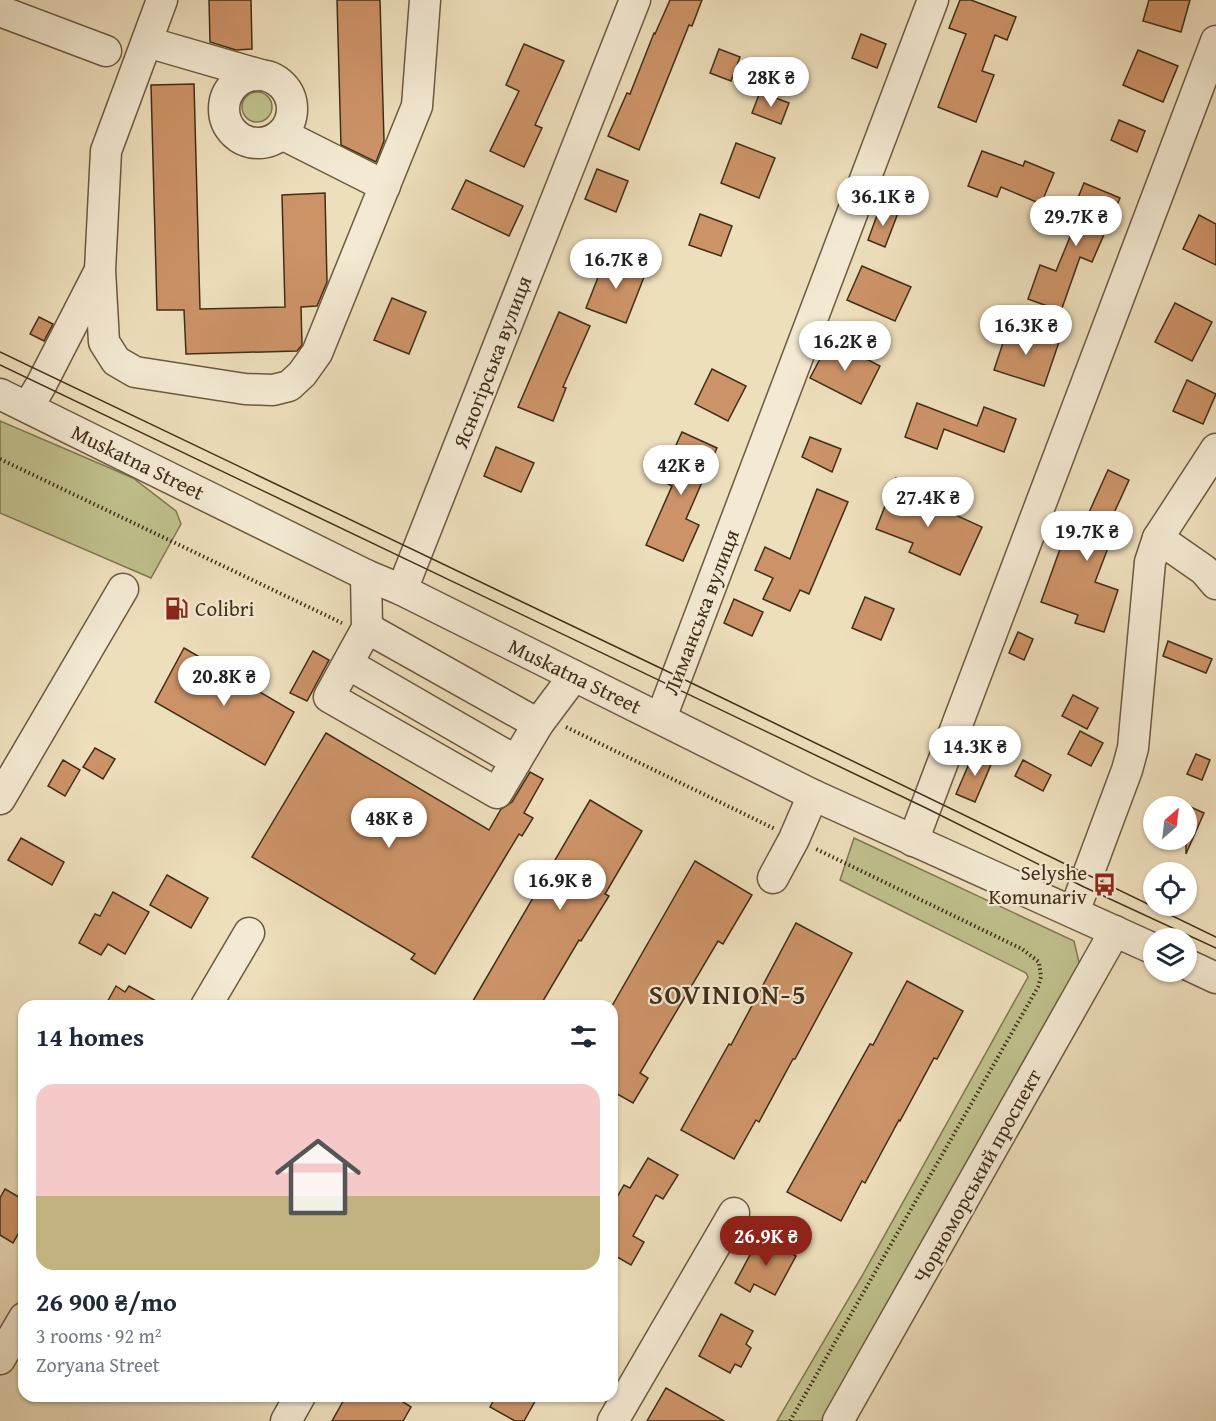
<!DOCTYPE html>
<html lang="en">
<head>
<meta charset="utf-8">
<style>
	:root { --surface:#fff; --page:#f6f6f7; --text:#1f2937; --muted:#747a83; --line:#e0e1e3; --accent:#8f2418 }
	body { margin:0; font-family:"Gentium Book Plus",serif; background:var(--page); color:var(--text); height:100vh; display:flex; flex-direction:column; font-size:22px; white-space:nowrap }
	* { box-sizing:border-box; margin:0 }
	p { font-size:20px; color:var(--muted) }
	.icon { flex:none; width:33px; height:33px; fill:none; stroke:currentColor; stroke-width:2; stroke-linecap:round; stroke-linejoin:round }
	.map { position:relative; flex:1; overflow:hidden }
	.sheet { position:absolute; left:18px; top:1000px; width:600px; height:402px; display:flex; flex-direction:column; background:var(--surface); border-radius:18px; box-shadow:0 2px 4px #0004 }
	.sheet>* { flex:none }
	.needle { width:39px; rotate:28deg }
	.controls { position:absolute; left:1143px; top:796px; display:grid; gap:12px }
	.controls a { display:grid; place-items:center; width:54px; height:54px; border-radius:50%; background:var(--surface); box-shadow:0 2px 4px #0004; font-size:30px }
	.price { position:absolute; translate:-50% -51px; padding:0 14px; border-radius:21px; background:#fff; color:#222; font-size:20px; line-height:39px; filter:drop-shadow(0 2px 3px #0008) }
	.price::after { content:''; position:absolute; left:50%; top:36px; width:18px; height:14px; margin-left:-9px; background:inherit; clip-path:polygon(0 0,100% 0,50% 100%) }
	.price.current { background:var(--accent); color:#fff }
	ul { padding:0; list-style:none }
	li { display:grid; align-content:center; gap:12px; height:318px; padding:0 18px }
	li+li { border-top:2px solid var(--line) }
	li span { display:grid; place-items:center; height:186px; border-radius:18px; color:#555 }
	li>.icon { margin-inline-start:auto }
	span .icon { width:108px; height:108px; fill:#fffc; stroke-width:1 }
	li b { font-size:26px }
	h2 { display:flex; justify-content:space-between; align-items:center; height:72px; padding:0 18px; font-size:26px }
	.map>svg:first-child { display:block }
</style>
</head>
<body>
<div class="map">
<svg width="1216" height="1421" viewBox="0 0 1216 1421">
	<rect width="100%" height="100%" fill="#eedfbc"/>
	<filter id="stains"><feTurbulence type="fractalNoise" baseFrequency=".00333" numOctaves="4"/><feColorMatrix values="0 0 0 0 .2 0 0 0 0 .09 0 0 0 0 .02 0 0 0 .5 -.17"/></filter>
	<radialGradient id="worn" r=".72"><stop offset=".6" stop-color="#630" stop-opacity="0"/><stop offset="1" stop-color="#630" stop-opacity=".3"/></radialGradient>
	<g fill="#bfc08c" stroke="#807752" stroke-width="1.5">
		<circle cx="257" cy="107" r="15"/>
		<polygon points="0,421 133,478 176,511 181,524 151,578 0,513"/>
		<polygon points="854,838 1074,941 1081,971 826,1421 777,1421 862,1276 1028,977 1026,973 840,880"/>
	</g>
	<g fill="#cd9368" stroke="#412e17" stroke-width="1.5">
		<polygon points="209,0 251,0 252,49 236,50 210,42"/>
		<polygon points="337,0 380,0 384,141 376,162 341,145"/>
		<polygon points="670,0 702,0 692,26 689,25 639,150 608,136 627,93 630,94 654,33 655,34"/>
		<polygon points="960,0 971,0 1016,17 1007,40 995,35 982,71 994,75 976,122 938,107 966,34 949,28"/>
		<polygon points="1149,0 1190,0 1181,32 1143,21"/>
		<polygon points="861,34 886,44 877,68 852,58"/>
		<polygon points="524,44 564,61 535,125 542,128 524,167 490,151 519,91 506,85"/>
		<polygon points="719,49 740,57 731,81 710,73"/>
		<polygon points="1138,50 1178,66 1163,102 1123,85"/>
		<polygon points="194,84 200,309 285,307 282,195 325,193 327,282 317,306 301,307 302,345 297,351 186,354 184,310 157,310 151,85"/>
		<polygon points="760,92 789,103 781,124 752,113"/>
		<polygon points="1119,120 1145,131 1137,152 1111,140"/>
		<polygon points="736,143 775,158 759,198 721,183"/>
		<polygon points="982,151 1023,166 1025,161 1054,173 1041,204 1001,187 997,197 968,186"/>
		<polygon points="597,169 628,181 616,212 585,199"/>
		<polygon points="466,180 523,206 509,236 452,209"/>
		<polygon points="1084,183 1120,198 1092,262 1080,257 1061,311 1028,299 1040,265 1056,271 1082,208 1075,205"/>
		<polygon points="880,207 898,213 885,247 868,240"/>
		<polygon points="700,214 732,226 721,256 689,245"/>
		<polygon points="1199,215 1216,224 1216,265 1183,249"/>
		<polygon points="606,257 646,272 626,323 586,308"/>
		<polygon points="862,266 911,287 895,321 847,300"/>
		<polygon points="392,298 426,312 409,354 374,340"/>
		<polygon points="1175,303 1212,322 1192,361 1155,342"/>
		<polygon points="559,312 590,326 563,387 566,388 553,421 518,407"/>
		<polygon points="39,317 53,324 44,341 30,334"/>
		<polygon points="1009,325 1059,342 1044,386 994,370"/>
		<polygon points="830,340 880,366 861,404 810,378"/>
		<polygon points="712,369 746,386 728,421 695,404"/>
		<polygon points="1187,380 1216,394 1203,424 1173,411"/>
		<polygon points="917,403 977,426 984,407 1016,419 1004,452 944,429 937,449 905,437"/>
		<polygon points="682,432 717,448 686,519 699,525 683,561 646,545 672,486 660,480"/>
		<polygon points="810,437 841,449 832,472 802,457"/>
		<polygon points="496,447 534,463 521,492 484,476"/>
		<polygon points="1108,470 1129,480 1103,537 1111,540 1095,582 1118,590 1104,632 1075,623 1078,615 1041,602 1069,524 1082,528"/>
		<polygon points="896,478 916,486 912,495 982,527 960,575 909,552 913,543 876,529"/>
		<polygon points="817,489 848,502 809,594 800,590 790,611 763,599 773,578 755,570 765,547 790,559"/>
		<polygon points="865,597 894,609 881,640 852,628"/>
		<polygon points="734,599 763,612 752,636 724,623"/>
		<polygon points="1018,632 1033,639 1024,660 1009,653"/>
		<polygon points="1168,641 1212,659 1206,673 1163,656"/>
		<polygon points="184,648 294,712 265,765 155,702"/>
		<polygon points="313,651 329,660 307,701 290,693"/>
		<polygon points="1073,695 1098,708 1087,729 1062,716"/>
		<polygon points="1080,731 1103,743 1091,766 1068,754"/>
		<polygon points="326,733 489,830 501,809 512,802 530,772 543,779 524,813 533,818 522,836 519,834 435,974 411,959 415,954 252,857"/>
		<polygon points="95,748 115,759 103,779 83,767"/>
		<polygon points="974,752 993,760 975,802 956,794"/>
		<polygon points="1196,754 1210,760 1202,780 1187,774"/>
		<polygon points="63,760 80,770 65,796 48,786"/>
		<polygon points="1023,760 1051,775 1043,791 1015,776"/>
		<polygon points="590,800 642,831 605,894 609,896 581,941 579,940 540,1006 470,1006"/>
		<polygon points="1186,805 1204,813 1186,854"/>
		<polygon points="21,838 64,862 52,885 8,860"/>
		<polygon points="695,861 752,895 723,944 718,941 640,1073 648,1078 633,1103 612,1091 612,1006"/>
		<polygon points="167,875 208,898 191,928 150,905"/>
		<polygon points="113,892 149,912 125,954 108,944 101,955 79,943 95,914 100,916"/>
		<polygon points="796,923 852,953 795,1059 793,1059 759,1122 756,1120 734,1159 681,1130 729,1044 731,1045"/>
		<polygon points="907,981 963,1011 937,1059 934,1058 900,1121 899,1120 865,1183 862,1181 841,1221 787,1192 870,1044 873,1045"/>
		<polygon points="116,986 125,992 129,986 165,1006 105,1006"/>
		<polygon points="648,1158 678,1175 663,1199 656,1195 633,1236 644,1242 631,1265 612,1254 612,1206 624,1185 630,1188"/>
		<polygon points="5,1189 24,1200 24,1224 13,1243 0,1235 0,1198"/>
		<polygon points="760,1236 796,1256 775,1295 754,1284 750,1292 735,1283"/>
		<polygon points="721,1314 753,1331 746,1344 751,1348 741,1367 735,1364 730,1373 699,1356"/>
		<polygon points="666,1388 724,1421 647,1421"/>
		<polygon points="346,1396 394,1396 411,1407 403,1421 332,1421"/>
		<polygon points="496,1396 538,1396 524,1421 515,1421 490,1407"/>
	</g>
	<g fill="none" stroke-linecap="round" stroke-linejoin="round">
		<defs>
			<g id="minor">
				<polyline points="162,0 106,151 100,270 104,342 116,361 135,372 245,389 273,390 289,386 302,374 317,353 417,106 425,0"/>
				<polyline points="0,11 106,51"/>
				<polyline points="147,42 261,75"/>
				<circle cx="258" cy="109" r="34"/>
				<polyline points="282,134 385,186"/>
				<polyline points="0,394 366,575 402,590 813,795 1154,949"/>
				<polyline points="28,407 41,385 99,272"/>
				<polyline points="1158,538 1204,570 1216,584"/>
				<polyline points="366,575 367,628 329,697 497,793 538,724 574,676"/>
				<polyline points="402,590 635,0"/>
				<polyline points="367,628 538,724"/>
				<polyline points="348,664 516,761"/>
				<polyline points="661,718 933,0"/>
				<polyline points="0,799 123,589"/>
				<polyline points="913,841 1216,41"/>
				<polyline points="773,878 794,839 813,795"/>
				<polyline points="1074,912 1127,770 1133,748 1150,562 1158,538 1216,449"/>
				<polyline points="1186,964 1216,978"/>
				<polyline points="206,1006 249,933"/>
				<polyline points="0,1359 24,1318"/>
				<polyline points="286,1421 300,1396"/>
				<polyline points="613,1421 734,1213"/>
				<polyline points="838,1421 1115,931"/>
			</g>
		</defs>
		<use href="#minor" stroke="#6c5a40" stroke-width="33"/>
		<g stroke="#412e17" stroke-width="4" stroke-dasharray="1.5 3" stroke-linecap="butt">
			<polyline points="0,459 342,623"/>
			<polyline points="566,727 775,829"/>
			<polyline points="790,1421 1038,987 1041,977 1039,962 1022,949 814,848"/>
		</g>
		<use href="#minor" stroke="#f4ead3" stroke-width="30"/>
		<g stroke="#412e17" stroke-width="1.5">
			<polyline points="0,352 677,676 1216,937"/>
			<polyline points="0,365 926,808 1084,887 1216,948"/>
		</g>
	</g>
	<defs>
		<symbol id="fuel-bare" viewBox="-9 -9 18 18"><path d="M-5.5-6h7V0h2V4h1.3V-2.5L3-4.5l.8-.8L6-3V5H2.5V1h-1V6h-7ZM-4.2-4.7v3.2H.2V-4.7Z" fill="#8f2418" stroke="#f4ead3" stroke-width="2.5" paint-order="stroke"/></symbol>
		<symbol id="bus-bare" viewBox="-9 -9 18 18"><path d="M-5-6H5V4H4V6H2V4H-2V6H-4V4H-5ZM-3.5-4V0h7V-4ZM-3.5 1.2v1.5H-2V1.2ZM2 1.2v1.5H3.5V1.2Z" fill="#8f2418" stroke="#f4ead3" stroke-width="2.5" paint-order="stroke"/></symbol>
	</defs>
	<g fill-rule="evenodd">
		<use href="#fuel-bare" x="160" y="592" width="33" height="33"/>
		<use href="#bus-bare" x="1088" y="868" width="33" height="33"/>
	</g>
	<g text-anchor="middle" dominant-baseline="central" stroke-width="4.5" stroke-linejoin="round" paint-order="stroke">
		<g font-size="21" fill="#412e17" stroke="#f4ead3">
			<text transform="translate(492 362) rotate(-69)">Ясногірська вулиця</text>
			<text transform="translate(138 462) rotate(26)">Muskatna Street</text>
			<text transform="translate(701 612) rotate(-69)">Лиманська вулиця</text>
			<text transform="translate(575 676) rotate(26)">Muskatna Street</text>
			<text transform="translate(977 1176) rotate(-61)">Чорноморський проспект</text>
		</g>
		<g font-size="21" fill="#412e17" stroke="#f4ead3" text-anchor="start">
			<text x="195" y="608">Colibri</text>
			<text x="1087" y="872" text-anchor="end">Selyshe<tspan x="1087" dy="24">Komunariv</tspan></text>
		</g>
		<g font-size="27" font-weight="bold" letter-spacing="1.5" fill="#412e17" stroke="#f4ead3">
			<text x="728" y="994">SOVINION-5</text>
		</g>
	</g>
	<rect width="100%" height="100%" filter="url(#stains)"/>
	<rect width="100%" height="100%" fill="url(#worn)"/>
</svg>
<div class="controls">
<a><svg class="needle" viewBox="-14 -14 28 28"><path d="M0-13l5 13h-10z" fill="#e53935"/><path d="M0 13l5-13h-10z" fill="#747a83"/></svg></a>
<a><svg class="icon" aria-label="locate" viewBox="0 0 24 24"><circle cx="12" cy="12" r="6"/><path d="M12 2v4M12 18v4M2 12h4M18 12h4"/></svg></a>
<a><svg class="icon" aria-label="layers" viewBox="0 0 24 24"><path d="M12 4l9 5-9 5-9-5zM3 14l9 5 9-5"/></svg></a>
</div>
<b class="price" style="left:771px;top:108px">28K ₴</b>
<b class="price" style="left:883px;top:227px">36.1K ₴</b>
<b class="price" style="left:1076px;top:247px">29.7K ₴</b>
<b class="price" style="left:616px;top:290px">16.7K ₴</b>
<b class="price" style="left:1026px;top:356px">16.3K ₴</b>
<b class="price" style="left:845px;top:372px">16.2K ₴</b>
<b class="price" style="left:681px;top:496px">42K ₴</b>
<b class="price" style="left:928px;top:528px">27.4K ₴</b>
<b class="price" style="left:1087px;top:562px">19.7K ₴</b>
<b class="price" style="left:224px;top:707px">20.8K ₴</b>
<b class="price" style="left:975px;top:777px">14.3K ₴</b>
<b class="price" style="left:389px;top:849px">48K ₴</b>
<b class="price" style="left:560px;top:911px">16.9K ₴</b>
<b class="price current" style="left:766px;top:1267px">26.9K ₴</b>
<section class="sheet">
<h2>14 homes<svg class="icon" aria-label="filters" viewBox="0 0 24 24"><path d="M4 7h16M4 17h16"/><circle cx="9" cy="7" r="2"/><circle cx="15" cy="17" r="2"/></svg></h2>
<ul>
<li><span style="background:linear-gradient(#f6c9c9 60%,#c2b280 0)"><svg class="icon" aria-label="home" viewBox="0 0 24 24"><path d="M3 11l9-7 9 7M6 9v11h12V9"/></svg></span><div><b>26 900 ₴/mo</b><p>3 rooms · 92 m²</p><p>Zoryana Street</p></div></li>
</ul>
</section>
</div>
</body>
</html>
